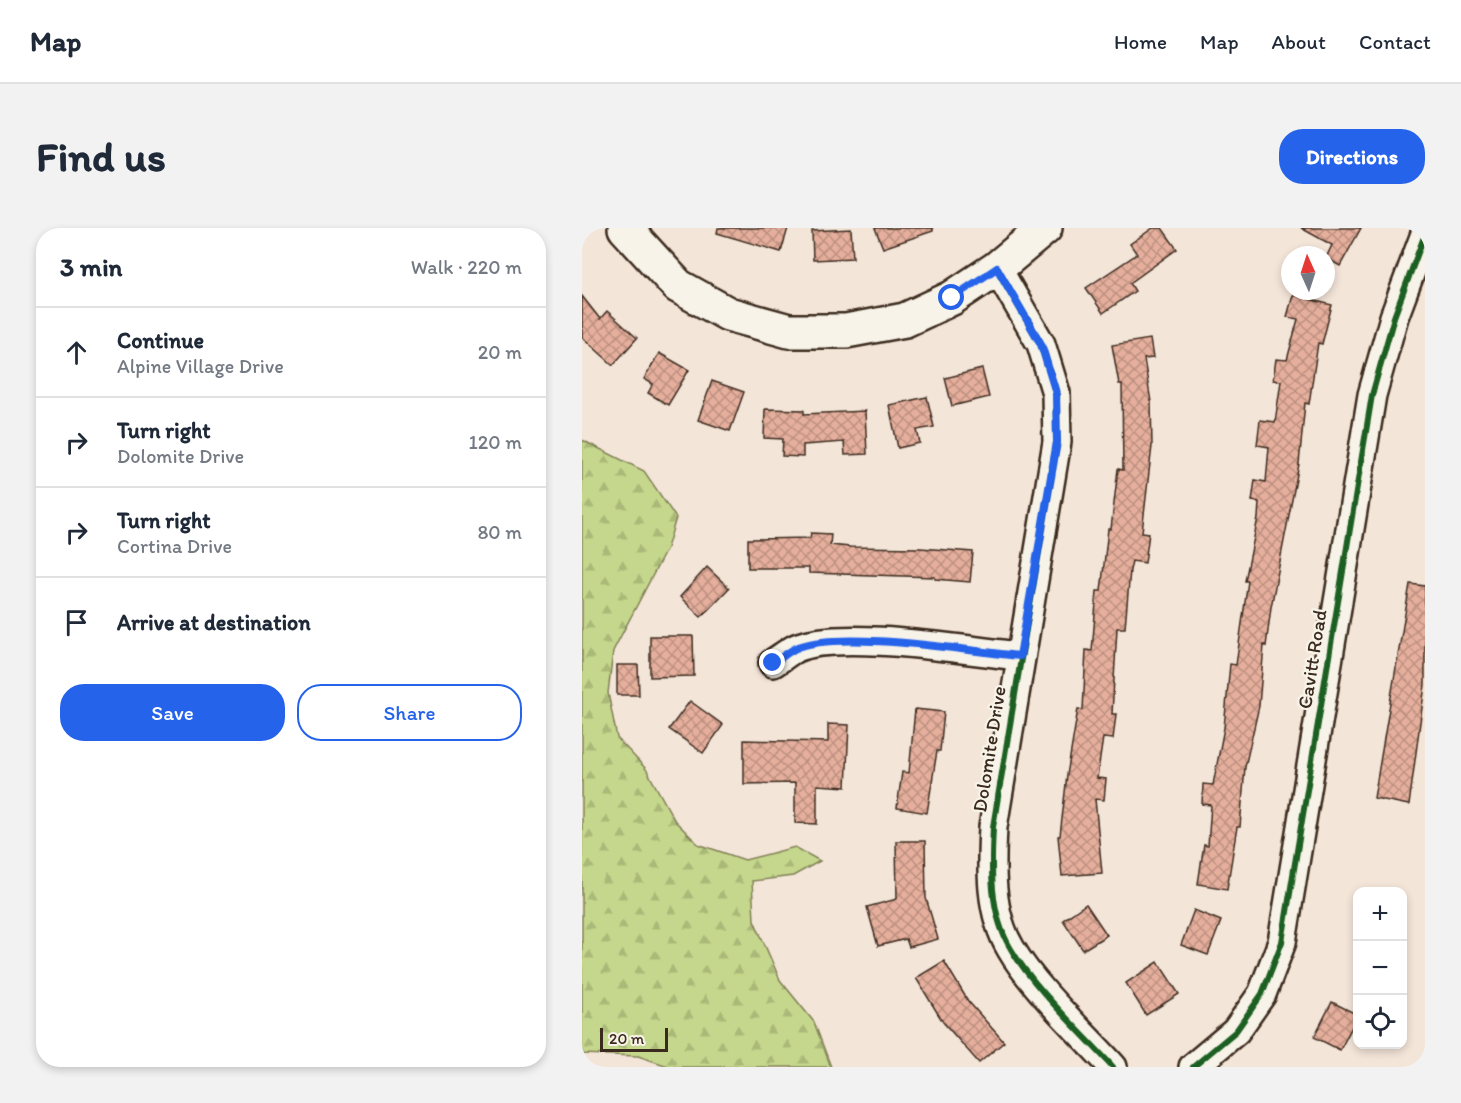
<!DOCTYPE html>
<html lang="en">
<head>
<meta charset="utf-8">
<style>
	:root { --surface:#fff; --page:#f2f2f3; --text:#1f2937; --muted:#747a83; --line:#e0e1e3; --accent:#2563eb }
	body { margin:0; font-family:Itim,sans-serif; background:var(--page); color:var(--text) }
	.controls { position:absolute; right:18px; bottom:18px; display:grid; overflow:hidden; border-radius:12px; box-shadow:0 3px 9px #0003 }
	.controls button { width:54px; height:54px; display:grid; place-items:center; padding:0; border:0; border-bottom:2px solid var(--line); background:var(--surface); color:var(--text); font:30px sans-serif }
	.compass { position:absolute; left:699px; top:18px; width:54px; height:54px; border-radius:50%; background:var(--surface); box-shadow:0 3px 9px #0003; rotate:357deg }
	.scale { position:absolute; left:18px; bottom:15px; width:68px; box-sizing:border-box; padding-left:6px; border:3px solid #3b2a1e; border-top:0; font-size:16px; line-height:21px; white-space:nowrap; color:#3b2a1e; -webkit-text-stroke:4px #f7f3e8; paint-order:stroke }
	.stop { position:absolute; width:18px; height:18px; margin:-14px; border:4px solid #2563eb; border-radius:50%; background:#fff }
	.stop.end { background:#2563eb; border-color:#fff; box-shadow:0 2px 6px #0008 }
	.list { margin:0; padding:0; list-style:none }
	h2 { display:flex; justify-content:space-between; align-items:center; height:78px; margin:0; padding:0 24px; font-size:26px }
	h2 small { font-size:20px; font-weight:400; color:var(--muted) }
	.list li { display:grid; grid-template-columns:39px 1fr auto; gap:18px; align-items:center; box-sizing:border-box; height:90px; padding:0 24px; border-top:2px solid var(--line) }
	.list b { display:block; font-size:22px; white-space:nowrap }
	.list p { margin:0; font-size:20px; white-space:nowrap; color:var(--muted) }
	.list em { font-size:20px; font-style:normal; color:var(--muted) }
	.actions { display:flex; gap:12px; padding:18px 24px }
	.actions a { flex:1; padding:14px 0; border:2px solid var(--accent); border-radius:24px; text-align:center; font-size:21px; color:var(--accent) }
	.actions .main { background:var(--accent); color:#fff }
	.icon { flex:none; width:33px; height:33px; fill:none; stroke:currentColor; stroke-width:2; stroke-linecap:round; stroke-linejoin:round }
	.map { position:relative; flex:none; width:843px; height:839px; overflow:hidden; border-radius:24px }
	header { display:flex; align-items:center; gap:36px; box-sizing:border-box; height:84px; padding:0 30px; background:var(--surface); border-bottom:2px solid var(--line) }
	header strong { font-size:28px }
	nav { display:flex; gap:33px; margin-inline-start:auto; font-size:21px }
	.intro { display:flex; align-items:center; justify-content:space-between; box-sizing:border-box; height:144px; padding:0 36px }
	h1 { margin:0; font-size:42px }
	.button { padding:15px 27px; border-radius:24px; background:var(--accent); color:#fff; font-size:21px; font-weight:700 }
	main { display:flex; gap:36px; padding:0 36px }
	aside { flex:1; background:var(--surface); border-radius:24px; box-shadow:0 3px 9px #0003 }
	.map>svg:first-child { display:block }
	.forest { fill:url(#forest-firs); stroke:#808055; stroke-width:1.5 }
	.building { fill:url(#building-cross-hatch); stroke:#3b2a1e; stroke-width:1.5 }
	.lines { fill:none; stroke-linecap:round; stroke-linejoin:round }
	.minor-casing { stroke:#3b2a1e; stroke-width:32 }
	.tertiary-casing { stroke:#3b2a1e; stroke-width:38 }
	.minor { stroke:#f7f3e8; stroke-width:27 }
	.tertiary { stroke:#f7f3e8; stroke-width:33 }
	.cycleway-casing { stroke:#f7f3e8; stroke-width:10 }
	.cycleway { stroke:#1b5e20; stroke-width:6 }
	.route { stroke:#2563eb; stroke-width:8 }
	.labels { text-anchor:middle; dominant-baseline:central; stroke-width:4.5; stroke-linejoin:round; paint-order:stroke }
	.street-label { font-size:20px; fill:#3b2a1e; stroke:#f7f3e8 }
</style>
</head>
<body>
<header>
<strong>Map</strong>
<nav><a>Home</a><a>Map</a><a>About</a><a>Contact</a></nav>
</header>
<div class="intro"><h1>Find us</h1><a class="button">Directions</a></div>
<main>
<aside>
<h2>3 min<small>Walk · 220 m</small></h2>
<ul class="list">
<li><svg class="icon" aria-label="ahead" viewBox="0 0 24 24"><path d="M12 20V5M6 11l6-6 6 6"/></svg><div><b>Continue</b><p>Alpine Village Drive</p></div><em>20 m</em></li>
<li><svg class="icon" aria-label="right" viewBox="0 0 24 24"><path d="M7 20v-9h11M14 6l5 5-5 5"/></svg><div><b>Turn right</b><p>Dolomite Drive</p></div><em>120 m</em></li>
<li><svg class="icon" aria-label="right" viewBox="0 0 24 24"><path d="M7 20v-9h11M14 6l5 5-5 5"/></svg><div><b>Turn right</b><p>Cortina Drive</p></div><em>80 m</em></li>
<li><svg class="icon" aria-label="arrive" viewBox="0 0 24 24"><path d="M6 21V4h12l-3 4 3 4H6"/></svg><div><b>Arrive at destination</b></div></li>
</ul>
<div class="actions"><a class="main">Save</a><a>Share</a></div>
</aside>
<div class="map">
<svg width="843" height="839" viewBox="0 0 843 839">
	<defs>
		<pattern id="forest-firs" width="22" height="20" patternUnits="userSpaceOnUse" patternTransform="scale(1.5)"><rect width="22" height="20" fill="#c5d78c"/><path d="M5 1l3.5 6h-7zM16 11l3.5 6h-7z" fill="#aab978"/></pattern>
		<pattern id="building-cross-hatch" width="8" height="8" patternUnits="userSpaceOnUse" patternTransform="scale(1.5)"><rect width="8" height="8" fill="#e6af9d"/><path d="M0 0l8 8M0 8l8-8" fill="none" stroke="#bc8f7f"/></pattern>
	</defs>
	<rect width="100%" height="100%" fill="#f4e5d9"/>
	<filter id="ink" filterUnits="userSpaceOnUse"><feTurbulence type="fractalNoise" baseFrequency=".0167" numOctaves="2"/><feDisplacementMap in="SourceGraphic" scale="12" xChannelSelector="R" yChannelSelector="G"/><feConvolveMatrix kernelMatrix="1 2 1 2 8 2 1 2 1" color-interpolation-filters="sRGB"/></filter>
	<g filter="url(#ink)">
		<!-- forest -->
		<path class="forest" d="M 0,212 L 62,243 L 94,290 L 85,320 L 31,423 L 26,465 L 35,510 L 64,541 L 93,593 L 116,616 L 163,632 L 213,619 L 238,633 L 211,648 L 170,653 L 172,692 L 198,752 L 232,794 L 249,839 L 89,839 L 56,828 L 0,826 Z"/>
		<!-- building -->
		<g class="building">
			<path d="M 136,0 L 206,0 L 199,24 L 135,5 Z"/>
			<path d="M 293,0 L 351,0 L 351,3 L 301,20 Z"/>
			<path d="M 571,0 L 580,0 L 595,21 L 548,55 L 553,63 L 521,85 L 504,60 L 555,26 L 548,16 Z"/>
			<path d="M 719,0 L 779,0 L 758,38 L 744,30 L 750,17 Z"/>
			<path d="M 269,1 L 271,30 L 231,32 L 230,3 Z"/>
			<path d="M 711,67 L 750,77 L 740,116 L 736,115 L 727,176 L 723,175 L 717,236 L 689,379 L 684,418 L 682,417 L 677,478 L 663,539 L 658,599 L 655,599 L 645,661 L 616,656 L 622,617 L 626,618 L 629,577 L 620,576 L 621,556 L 631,557 L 642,500 L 648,436 L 654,437 L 666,353 L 663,353 L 676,290 L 677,274 L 670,273 L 673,252 L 684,254 L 687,219 L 675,217 L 678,192 L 693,194 L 699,153 L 691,152 L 694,131 L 705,132 L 716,91 L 705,89 Z"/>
			<path d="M 0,68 L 18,91 L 25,83 L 55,110 L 31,137 L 0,109 Z"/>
			<path d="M 568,111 L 571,130 L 562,131 L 569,174 L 570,218 L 560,304 L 567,305 L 563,335 L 550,333 L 548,342 L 543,400 L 535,400 L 530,486 L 534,486 L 531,511 L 521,510 L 515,550 L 524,551 L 522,572 L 513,571 L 520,645 L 480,648 L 476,608 L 478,608 L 485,547 L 496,481 L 501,482 L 504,422 L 510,423 L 515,363 L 519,363 L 526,301 L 529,301 L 536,241 L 541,242 L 540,156 L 537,156 L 530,117 Z"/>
			<path d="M 77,125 L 107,142 L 86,177 L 66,165 L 71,156 L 62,151 Z"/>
			<path d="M 400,141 L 407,169 L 370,178 L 363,150 Z"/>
			<path d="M 130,153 L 162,164 L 148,203 L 116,192 Z"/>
			<path d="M 345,169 L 352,199 L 335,202 L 338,215 L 316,220 L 307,177 Z"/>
			<path d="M 183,181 L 222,182 L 222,186 L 283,183 L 285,226 L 263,227 L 262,214 L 221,217 L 221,229 L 200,228 L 201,211 L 182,210 Z"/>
			<path d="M 229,305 L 249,306 L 248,317 L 268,319 L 338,320 L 391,324 L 388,354 L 353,351 L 353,349 L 227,345 L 227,340 L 166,340 L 166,311 L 228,310 Z"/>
			<path d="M 125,339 L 147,360 L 119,389 L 98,369 Z"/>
			<path d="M 828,356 L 843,358 L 843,457 L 827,577 L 792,570 Z"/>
			<path d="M 68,408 L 111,408 L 112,448 L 68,449 Z"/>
			<path d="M 35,437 L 56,437 L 57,467 L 35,467 Z"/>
			<path d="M 108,473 L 141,497 L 121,525 L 87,501 Z"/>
			<path d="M 333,481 L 362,484 L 358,523 L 355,523 L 345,585 L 315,580 L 320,544 L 327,545 Z"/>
			<path d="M 246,496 L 267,497 L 264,559 L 235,557 L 235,596 L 213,595 L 213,555 L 162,556 L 162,512 L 246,514 Z"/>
			<path d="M 314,613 L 343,613 L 344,670 L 356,711 L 327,719 L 324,711 L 296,718 L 285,679 L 315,671 Z"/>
			<path d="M 504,676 L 525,707 L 501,722 L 481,692 Z"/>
			<path d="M 612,682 L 639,693 L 626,727 L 599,717 Z"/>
			<path d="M 362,733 L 386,773 L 422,814 L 397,835 L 361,794 L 334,750 Z"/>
			<path d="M 576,734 L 597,766 L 564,787 L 544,755 Z"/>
			<path d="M 750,774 L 776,787 L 758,822 L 732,809 Z"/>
		</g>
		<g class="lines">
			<!-- minor casing -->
			<g class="minor-casing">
				<g id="minor">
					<path d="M 415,40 L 459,116 L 474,165 L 475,214 L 411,599 C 409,639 407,685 429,721 C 451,759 500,805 531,839"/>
					<path d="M 191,435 C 199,430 206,424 214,420 C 257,401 388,423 438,428"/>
					<path d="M 611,839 L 654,803 L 680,766 L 700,714 L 790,167 L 812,89 L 843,6"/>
				</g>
			</g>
			<!-- tertiary casing -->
			<g class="tertiary-casing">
				<path id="tertiary" d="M 43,0 L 96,58 L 146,86 L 207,103 L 264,103 L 323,92 L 370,70 L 415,40 L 463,0"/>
			</g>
			<!-- minor -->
			<use href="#minor" class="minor"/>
			<!-- tertiary -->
			<use href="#tertiary" class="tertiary"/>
			<!-- cycleway casing -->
			<g class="cycleway-casing">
				<g id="cycleway">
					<path d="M 415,40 L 459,116 L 474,165 L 475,214 L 411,599 C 409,639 407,685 429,721 C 451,759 500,805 531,839"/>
					<path d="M 611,839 L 654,803 L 680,766 L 700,714 L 790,167 L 812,89 L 843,6"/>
				</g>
			</g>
			<!-- cycleway -->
			<use href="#cycleway" class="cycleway"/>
		</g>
	</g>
	<g class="lines" filter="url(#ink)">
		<!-- route -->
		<path class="route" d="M 191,435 C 199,430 206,424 214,420 C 257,401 387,423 438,428 L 475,214 L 474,165 L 459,116 L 415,40 L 370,70"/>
	</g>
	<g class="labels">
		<!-- street labels -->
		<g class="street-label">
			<text transform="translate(730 431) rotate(-81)">Cavitt Road</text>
			<text transform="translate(407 521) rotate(-81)">Dolomite Drive</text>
		</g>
	</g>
</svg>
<div class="controls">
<button>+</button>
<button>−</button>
<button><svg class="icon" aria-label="locate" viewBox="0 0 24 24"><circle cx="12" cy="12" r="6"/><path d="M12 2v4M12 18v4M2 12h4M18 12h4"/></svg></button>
</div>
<svg class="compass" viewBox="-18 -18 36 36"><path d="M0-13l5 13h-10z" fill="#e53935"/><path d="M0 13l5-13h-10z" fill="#747a83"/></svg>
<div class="scale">20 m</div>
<div class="stop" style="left:370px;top:70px"></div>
<div class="stop end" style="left:191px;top:435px"></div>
</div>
</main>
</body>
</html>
